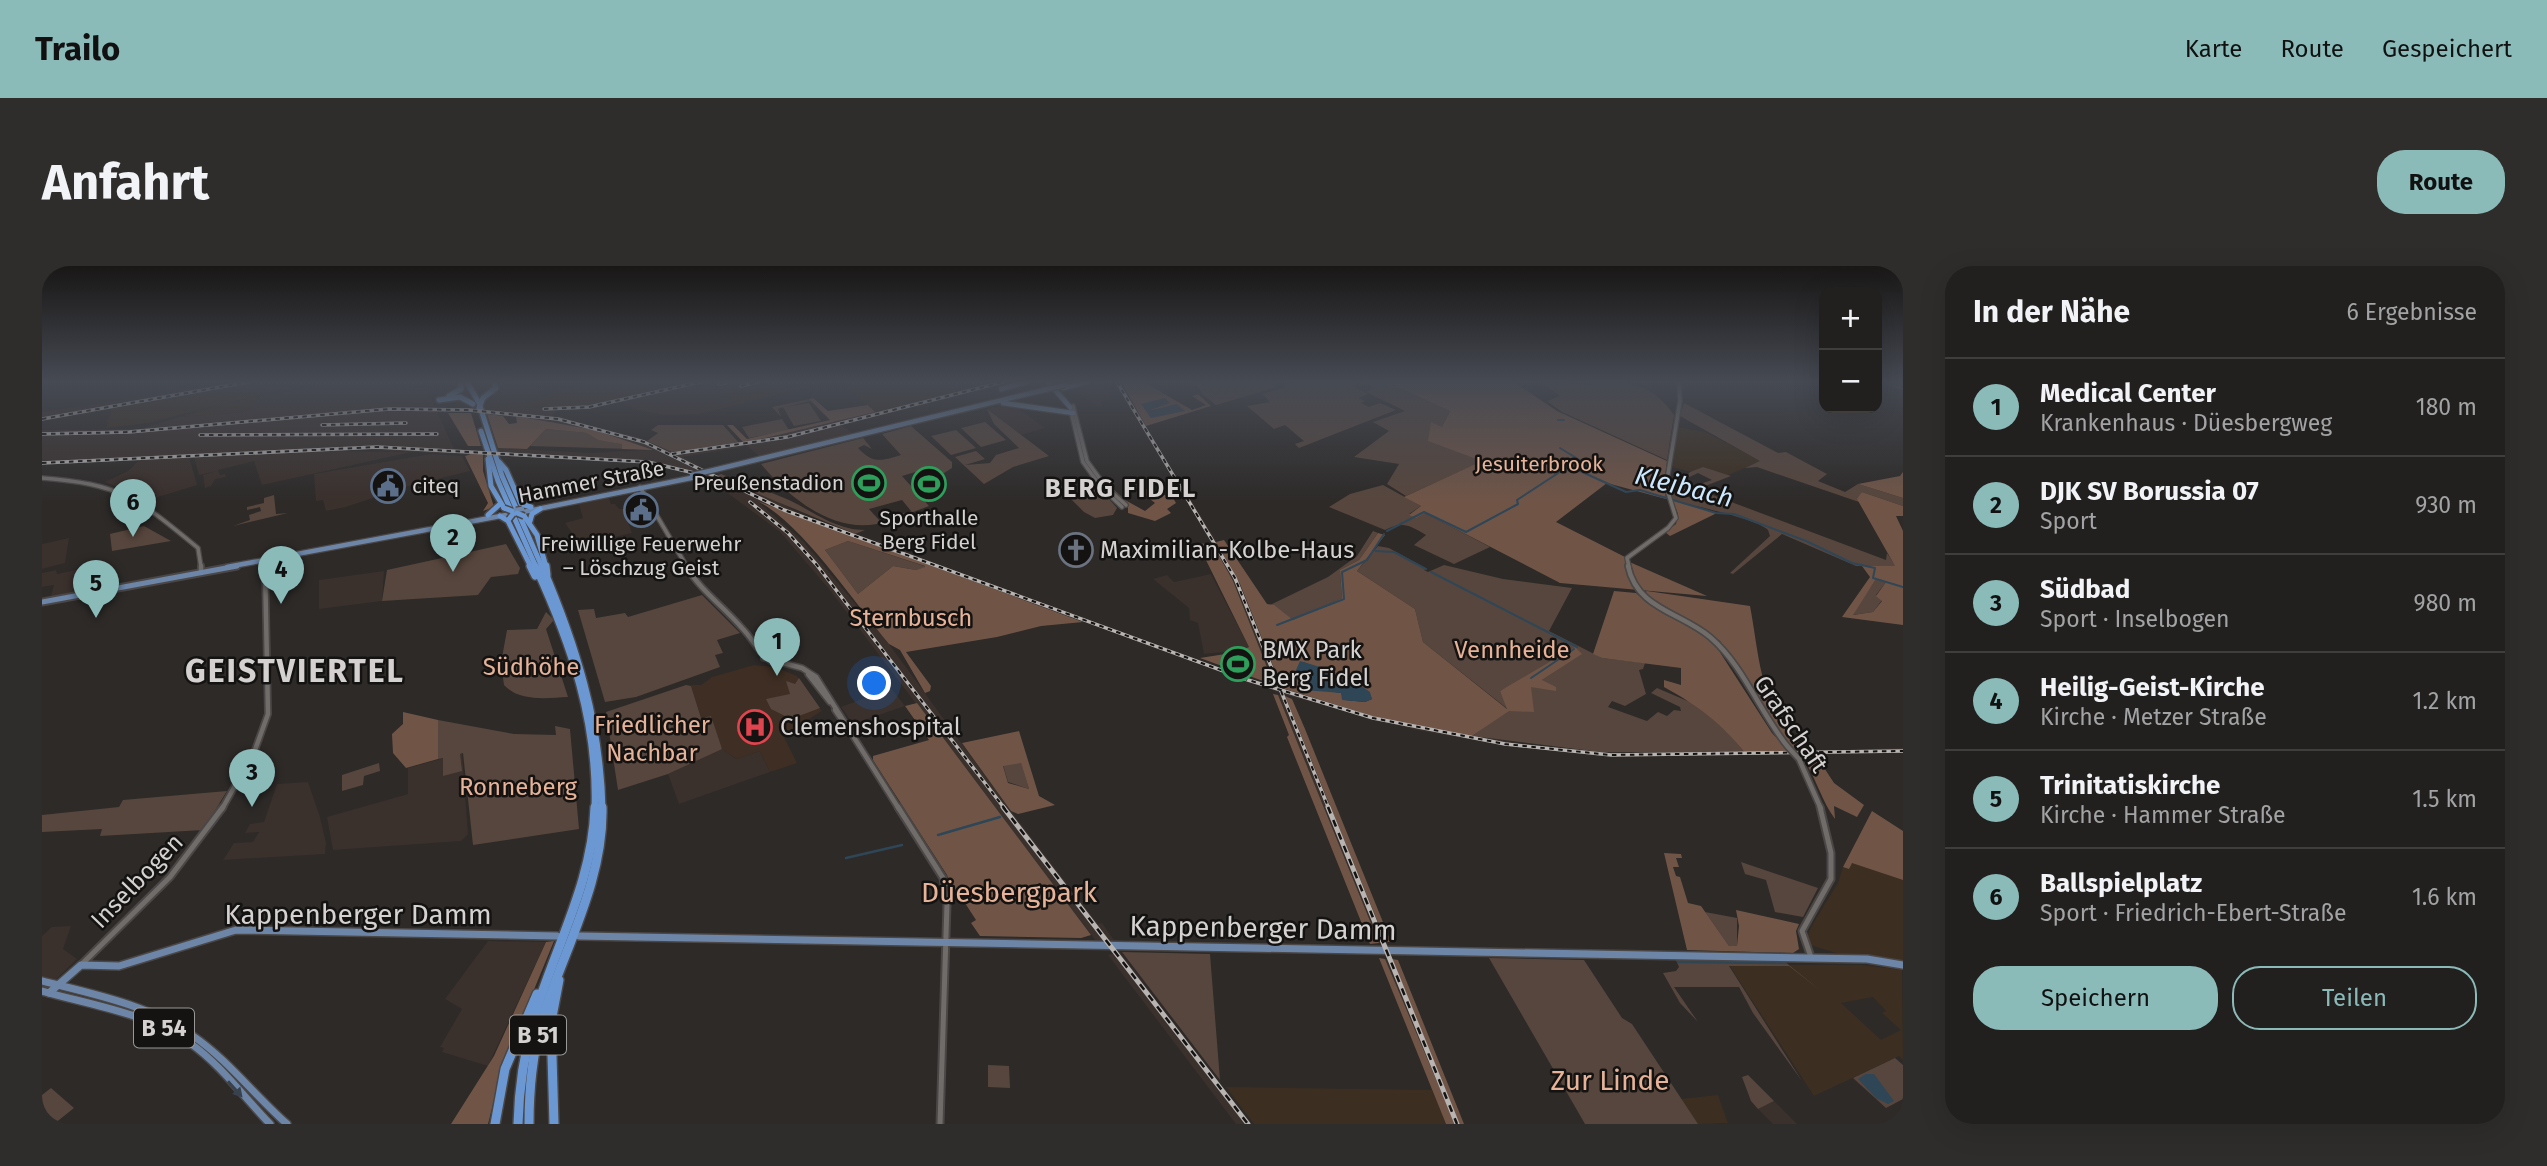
<!DOCTYPE html>
<html lang="de">
<head>
<meta charset="utf-8">
<style>
	:root { --surface:#22201e; --page:#2e2d2b; --text:#f1f3f6; --muted:#a2a3a4; --line:#3f3e3c; --accent:#8bbbb9 }
	body { margin:0; font-family:"Fira Sans",sans-serif; background:var(--page); color:var(--text) }
	.controls { position:absolute; right:21px; top:21px; display:grid; overflow:hidden; border-radius:14px; box-shadow:0 7px 28px #0002 }
	.controls button { width:63px; height:63px; display:grid; place-items:center; padding:0; border:0; border-bottom:2px solid var(--line); background:var(--surface); color:var(--text); font:35px sans-serif }
	.you { position:absolute; left:833px; top:418px; width:24px; height:24px; margin:-18px; border:5px solid #fff; border-radius:50%; background:#1a73e8; box-shadow:0 0 0 10px #1a73e833 }
	.badge { display:grid; place-items:center; width:46px; height:46px; border-radius:50%; background:var(--accent); color:#111; font-size:23px; font-weight:700 }
	.pin { position:absolute; translate:-50% -58px; filter:drop-shadow(0 2px 4px #0008) }
	.pin::after { content:''; position:absolute; top:37px; width:24px; height:21px; background:inherit; clip-path:polygon(0 0,100% 0,50% 100%) }
	.list { margin:0; padding:0; list-style:none }
	h2 { display:flex; justify-content:space-between; align-items:center; height:91px; margin:0; padding:0 28px; font-size:30px }
	h2 small { font-size:23px; font-weight:400; color:var(--muted) }
	.list li { display:grid; grid-template-columns:46px 1fr auto; gap:21px; align-items:center; box-sizing:border-box; height:98px; padding:0 28px; border-top:2px solid var(--line) }
	.list b { display:block; font-size:26px; white-space:nowrap }
	.list p { margin:0; font-size:23px; white-space:nowrap; color:var(--muted) }
	.list em { font-size:23px; font-style:normal; color:var(--muted) }
	.actions { display:flex; gap:14px; padding:21px 28px }
	.actions a { flex:1; padding:16px 0; border:2px solid var(--accent); border-radius:28px; text-align:center; font-size:24px; color:var(--accent) }
	.actions .main { background:var(--accent); color:#111 }
	.map { position:relative; flex:none; width:1861px; height:858px; overflow:hidden; border-radius:28px }
	header { display:flex; align-items:center; gap:42px; box-sizing:border-box; height:98px; padding:0 35px; background:var(--accent); color:#111 }
	header strong { font-size:33px }
	nav { display:flex; gap:38px; margin-inline-start:auto; font-size:24px }
	.intro { display:flex; align-items:center; justify-content:space-between; box-sizing:border-box; height:168px; padding:0 42px }
	h1 { margin:0; font-size:49px }
	.button { padding:18px 32px; border-radius:28px; background:var(--accent); color:#111; font-size:24px; font-weight:700 }
	main { display:flex; gap:42px; padding:0 42px }
	aside { flex:1; background:var(--surface); border-radius:28px; box-shadow:0 7px 28px #0002 }
	.map>svg:first-child { display:block }
	.built { fill:#3a302c }
	.industrial { fill:#3c2f21; fill-rule:evenodd }
	.medical { fill:#3e2e23 }
	.green { fill:#57463d; fill-rule:evenodd }
	.forest { fill:#705547; fill-rule:evenodd }
	.water { fill:#2f4657 }
	.lines { fill:none; stroke-linecap:round; stroke-linejoin:round }
	.stream-far1 { stroke:#2f4657; stroke-width:2 }
	.stream { stroke:#2f4657; stroke-width:2.5 }
	.minor-far2-casing { stroke:#4a4746; stroke-width:6 }
	.minor-far1-casing { stroke:#4a4746; stroke-width:8 }
	.minor-casing { stroke:#4a4746; stroke-width:9 }
	.major-far2-casing { stroke:#4a4746; stroke-width:7 }
	.major-far1-casing { stroke:#4a4746; stroke-width:9 }
	.major-casing { stroke:#4a4746; stroke-width:10 }
	.highway-far2-casing { stroke:#4a4746; stroke-width:8 }
	.highway-far1-casing { stroke:#4a4746; stroke-width:10 }
	.highway-casing { stroke:#4a4746; stroke-width:12 }
	.minor-far2 { stroke:#706c6a; stroke-width:3.5 }
	.minor-far1 { stroke:#706c6a; stroke-width:4.5 }
	.minor { stroke:#706c6a; stroke-width:5 }
	.major-far2 { stroke:#6d86a8; stroke-width:4.5 }
	.major-far1 { stroke:#6d86a8; stroke-width:5 }
	.major { stroke:#6d86a8; stroke-width:7 }
	.highway-far2 { stroke:#6b98d2; stroke-width:5 }
	.highway-far1 { stroke:#6b98d2; stroke-width:7 }
	.highway { stroke:#6b98d2; stroke-width:9 }
	.rail-far1-casing { stroke:#b7b4b2; stroke-width:3.5 }
	.rail-casing { stroke:#b7b4b2; stroke-width:5 }
	.rail-far1 { stroke:#141312; stroke-width:2; stroke-dasharray:4.5; stroke-linecap:butt }
	.rail { stroke:#141312; stroke-width:2.5; stroke-dasharray:7; stroke-linecap:butt }
	.minor-bridge-casing { stroke:#4a4746; stroke-width:8; stroke-linecap:butt }
	.major-bridge-casing { stroke:#4a4746; stroke-width:7; stroke-linecap:butt }
	.highway-bridge-casing { stroke:#4a4746; stroke-width:8; stroke-linecap:butt }
	.minor-bridge { stroke:#706c6a; stroke-width:4.5 }
	.major-bridge { stroke:#6d86a8; stroke-width:4.5 }
	.highway-bridge { stroke:#6b98d2; stroke-width:5 }
	.oneway { fill:#38414e }
	.labels { text-anchor:middle; dominant-baseline:central; stroke-width:5; stroke-linejoin:round; paint-order:stroke }
	.far-park-label { font-size:21px; fill:#e7b398; stroke:#141312 }
	.far-street-label { font-size:21px; fill:#d4d1d0; stroke:#141312 }
	.far-poi-label { font-size:21px; fill:#d4d1d0; stroke:#141312 }
	.shield { fill:#141312; stroke:#9a9897; stroke-width:2 }
	.shield-label { font-size:23px; font-weight:bold; fill:#d4d1d0 }
	.poi-label { font-size:24px; fill:#d4d1d0; stroke:#141312; text-anchor:start }
	.park-label { font-size:24px; fill:#e7b398; stroke:#141312 }
	.street-label { font-size:24px; fill:#d4d1d0; stroke:#141312 }
	.water-label { font-size:26px; font-style:italic; fill:#cce8ff; stroke:#141312 }
	.far-district-label { font-size:26px; font-weight:bold; letter-spacing:2px; fill:#d4d1d0; stroke:#141312 }
	.near-park-label { font-size:28px; fill:#e7b398; stroke:#141312 }
	.near-street-label { font-size:28px; fill:#d4d1d0; stroke:#141312 }
	.district-label { font-size:32px; font-weight:bold; letter-spacing:2px; fill:#d4d1d0; stroke:#141312 }
</style>
</head>
<body>
<header>
<strong>Trailo</strong>
<nav><a>Karte</a><a>Route</a><a>Gespeichert</a></nav>
</header>
<div class="intro"><h1>Anfahrt</h1><a class="button">Route</a></div>
<main>
<div class="map">
<svg width="1861" height="858" viewBox="0 0 1861 858">
	<rect width="100%" height="100%" fill="#2d2a28"/>
	<!-- built -->
	<g class="built">
		<path d="M 196,116 L 210,116 L 196,120 L 259,119 L 234,125 L 129,133 L 0,154 L 0,146 Z"/>
		<path d="M 455,116 L 491,116 L 500,132 L 477,139 L 517,143 L 508,151 L 595,171 L 630,186 L 697,177 L 700,181 L 640,191 L 703,224 L 735,234 L 756,247 L 1231,421 L 1180,292 L 1105,171 L 1073,116 L 1076,116 L 1186,294 L 1240,422 L 1248,427 L 1353,457 L 1494,480 L 1580,487 L 1703,487 L 1861,482 L 1861,486 L 1574,491 L 1472,481 L 1374,464 L 1244,429 L 715,235 L 761,275 L 847,378 L 969,545 L 1056,658 L 1060,657 L 1072,674 L 1054,675 L 787,323 L 738,266 L 687,228 L 659,212 L 629,201 L 597,196 L 458,190 L 455,182 L 549,187 L 609,184 L 553,164 L 443,147 L 440,139 L 445,138 L 457,123 Z"/>
		<path d="M 660,116 L 673,116 L 695,139 L 657,148 L 622,149 L 593,143 L 577,135 Z"/>
		<path d="M 1059,116 L 1072,133 L 1058,136 L 1061,139 L 1056,141 L 1030,123 Z"/>
		<path d="M 944,118 L 949,121 L 800,159 L 811,168 L 718,191 L 702,177 Z"/>
		<path d="M 274,122 L 386,125 L 414,188 L 289,182 L 0,198 L 0,164 L 98,163 L 138,151 L 204,146 L 218,130 Z"/>
		<path d="M 962,139 L 971,139 L 1003,162 L 979,169 L 945,143 Z"/>
		<path d="M 279,185 L 370,186 L 220,219 L 212,195 L 176,204 L 178,209 L 183,208 L 184,211 L 173,213 L 169,220 L 163,222 L 161,209 L 175,205 L 157,209 L 152,191 Z"/>
		<path d="M 389,188 L 420,190 L 428,205 L 363,221 L 304,241 L 284,245 L 281,234 L 274,235 L 272,208 Z"/>
		<path d="M 147,191 L 155,219 L 106,234 L 63,216 L 86,205 L 97,194 Z"/>
		<path d="M 567,232 L 569,238 L 573,238 L 577,243 L 590,243 L 582,245 L 590,267 L 534,280 L 536,276 L 531,274 L 528,268 L 530,267 L 523,257 L 541,252 L 537,238 Z"/>
		<path d="M 27,272 L 23,297 L 0,303 L 0,278 Z"/>
		<path d="M 57,299 L 58,306 L 63,304 L 64,320 L 9,330 L 12,319 L 0,321 L 0,307 L 14,304 L 15,308 Z"/>
		<path d="M 342,305 L 340,335 L 277,343 L 277,314 Z"/>
		<path d="M 1169,308 L 1207,381 L 1202,384 L 1162,388 L 1156,357 L 1148,354 L 1147,342 L 1111,313 L 1125,309 L 1132,316 Z"/>
		<path d="M 849,422 L 863,440 L 811,458 L 799,441 Z"/>
		<path d="M 1236,429 L 1243,430 L 1344,676 L 1337,677 Z"/>
		<path d="M 680,482 L 694,493 L 718,485 L 728,506 L 637,538 L 626,508 Z"/>
		<path d="M 420,487 L 426,568 L 419,575 L 291,584 L 285,551 L 366,528 L 366,502 Z"/>
		<path d="M 266,516 L 278,551 L 284,577 L 283,588 L 181,594 L 192,577 L 211,576 L 217,566 L 203,567 L 208,558 L 222,556 L 235,518 Z"/>
		<path d="M 29,660 L 21,683 L 35,693 L 0,727 L 0,670 L 10,661 Z"/>
		<path d="M 446,675 L 504,676 L 446,800 L 400,786 L 402,782 L 398,781 L 420,743 L 403,733 Z"/>
		<path d="M 1078,686 L 1149,781 L 1208,858 L 1194,858 L 1066,689 Z"/>
		<path d="M 1343,693 L 1350,693 L 1417,858 L 1413,858 Z"/>
		<path d="M 1732,835 L 1755,858 L 1731,858 L 1716,843 Z"/>
	</g>
	<!-- industrial -->
	<g class="industrial">
		<path d="M 210,116 L 381,116 L 383,119 L 356,123 L 193,120 Z"/>
		<path d="M 546,116 L 660,116 L 549,142 L 475,140 Z"/>
		<path d="M 673,116 L 785,116 L 695,139 Z"/>
		<path d="M 803,116 L 953,116 L 833,146 L 805,121 L 807,119 Z"/>
		<path d="M 233,125 L 106,157 L 64,162 L 66,156 L 63,155 L 67,153 L 70,142 L 150,130 Z"/>
		<path d="M 218,130 L 204,146 L 138,151 L 179,139 Z"/>
		<path d="M 1635,161 L 1663,166 L 1719,195 L 1684,210 L 1661,201 L 1650,206 L 1630,201 Z"/>
		<path d="M 1809,596 L 1861,614 L 1861,695 L 1801,689 L 1768,679 L 1766,668 L 1772,656 L 1796,617 L 1801,601 L 1807,603 Z"/>
		<path d="M 1687,699 L 1820,699 L 1860,704 L 1861,794 L 1857,790 L 1772,830 ZM 1831,731 L 1844,745 L 1840,747 L 1859,764 L 1839,774 L 1799,737 Z"/>
		<path d="M 1184,821 L 1390,824 L 1404,858 L 1212,858 Z"/>
		<path d="M 1676,829 L 1686,857 L 1656,858 L 1639,833 Z"/>
	</g>
	<!-- medical -->
	<path class="medical" d="M 712,399 L 733,401 L 755,410 L 780,445 L 741,469 L 755,497 L 728,506 L 718,485 L 694,493 L 677,480 L 669,450 L 659,452 L 649,419 L 659,419 L 670,411 Z"/>
	<!-- green -->
	<g class="green">
		<path d="M 1153,116 L 1234,116 L 1231,118 L 1235,121 L 1174,139 L 1161,129 Z"/>
		<path d="M 1249,116 L 1315,116 L 1308,119 L 1326,128 L 1317,132 L 1323,135 L 1319,137 L 1327,141 L 1338,137 L 1354,144 L 1257,182 L 1253,178 L 1262,175 L 1243,159 L 1232,163 L 1205,140 L 1228,136 L 1220,128 L 1241,122 Z"/>
		<path d="M 1319,116 L 1344,116 L 1408,145 L 1400,161 L 1389,157 L 1441,195 L 1364,230 L 1345,218 L 1357,198 L 1312,191 L 1347,165 L 1331,156 L 1363,145 L 1324,126 L 1333,122 Z"/>
		<path d="M 1500,116 L 1550,119 L 1548,116 C 1586,116 1608,115 1632,149 L 1625,194 L 1520,146 L 1505,135 L 1518,130 Z"/>
		<path d="M 767,133 L 769,135 L 743,141 L 767,137 L 779,155 L 752,160 L 741,141 L 736,143 L 739,151 L 730,141 Z"/>
		<path d="M 1642,137 L 1736,187 L 1744,186 L 1785,208 L 1776,215 L 1803,226 L 1816,218 L 1861,232 L 1861,240 L 1820,226 L 1817,236 L 1715,201 L 1703,202 L 1718,195 L 1638,150 Z"/>
		<path d="M 945,143 L 1007,190 L 971,201 L 942,218 L 913,191 L 934,185 L 943,193 L 923,199 L 948,197 L 954,189 L 977,182 L 952,158 Z"/>
		<path d="M 740,153 L 747,164 L 707,172 L 700,161 Z"/>
		<path d="M 943,156 L 964,174 L 939,181 L 919,162 Z"/>
		<path d="M 616,159 L 681,159 L 697,177 L 630,186 L 605,175 L 616,167 L 609,164 Z"/>
		<path d="M 869,160 L 910,196 L 910,202 L 902,207 L 888,209 L 883,203 L 860,210 L 887,240 C 870,246 852,255 835,258 C 789,267 746,230 719,198 L 821,172 L 830,183 L 822,179 L 816,182 C 831,198 839,195 859,189 L 840,168 ZM 860,234 L 869,245 L 837,254 L 827,243 Z"/>
		<path d="M 504,163 L 546,167 L 556,174 L 574,175 L 590,183 L 488,180 Z"/>
		<path d="M 914,164 L 934,182 L 909,189 L 889,170 Z"/>
		<path d="M 1661,201 L 1689,210 L 1640,229 L 1652,233 L 1668,228 L 1844,294 L 1845,287 L 1854,301 L 1814,300 L 1740,268 L 1691,308 L 1688,307 L 1728,270 L 1726,264 C 1715,253 1650,239 1631,235 L 1628,228 L 1670,214 L 1656,207 L 1641,214 L 1648,206 Z"/>
		<path d="M 679,208 C 701,217 725,224 747,234 C 772,246 794,264 823,264 L 813,268 L 673,210 Z"/>
		<path d="M 1341,219 L 1379,240 L 1367,248 L 1383,247 L 1448,281 L 1412,298 L 1372,279 L 1384,269 C 1367,259 1361,255 1343,264 L 1287,241 L 1308,228 Z"/>
		<path d="M 1052,224 L 1059,224 L 1075,242 L 1071,249 L 1053,252 L 1042,246 L 1027,231 Z"/>
		<path d="M 232,229 L 234,248 L 246,247 L 191,260 L 208,254 L 207,249 L 219,245 L 218,241 L 205,244 L 205,241 L 222,237 L 222,232 Z"/>
		<path d="M 102,260 L 129,275 L 70,285 L 68,268 L 59,270 Z"/>
		<path d="M 1331,265 L 1336,267 L 1317,294 L 1298,304 L 1300,332 L 1251,354 L 1228,339 L 1286,311 L 1315,290 Z"/>
		<path d="M 806,275 L 885,301 L 874,304 L 851,300 L 816,328 L 783,284 Z"/>
		<path d="M 464,278 L 478,302 L 476,308 L 449,311 L 436,329 L 340,335 L 345,304 Z"/>
		<path d="M 1336,280 L 1347,282 L 1385,303 L 1382,304 L 1386,306 L 1402,299 L 1461,313 L 1530,322 L 1507,365 L 1560,392 L 1603,397 L 1601,403 L 1597,404 L 1604,428 L 1583,440 L 1570,435 L 1566,441 L 1605,455 L 1616,446 L 1625,450 L 1632,444 L 1639,445 L 1638,441 L 1609,427 L 1615,422 L 1657,440 L 1680,459 L 1703,487 L 1558,486 L 1430,470 L 1467,444 L 1381,376 L 1373,343 L 1315,305 ZM 1539,388 L 1500,414 L 1502,421 L 1488,421 L 1467,444 L 1458,425 Z"/>
		<path d="M 1834,313 L 1844,316 L 1834,329 L 1840,334 L 1831,346 L 1810,349 Z"/>
		<path d="M 660,329 L 698,367 L 675,374 L 681,387 L 673,389 L 678,401 L 594,431 L 563,436 L 536,344 L 552,343 L 554,352 L 583,347 L 586,351 Z"/>
		<path d="M 504,346 L 512,354 L 504,363 L 526,431 C 505,432 477,436 462,419 L 459,397 L 465,364 L 495,363 Z"/>
		<path d="M 757,412 L 778,442 L 749,453 L 729,443 L 724,433 L 748,428 L 744,415 L 753,418 Z"/>
		<path d="M 644,419 L 649,420 L 659,452 L 669,450 L 680,483 L 626,508 L 576,524 L 564,446 Z"/>
		<path d="M 396,454 L 472,468 L 514,469 L 513,460 L 528,463 L 537,563 L 431,579 L 421,487 L 418,488 L 420,505 L 401,510 L 401,492 L 396,493 Z"/>
		<path d="M 979,496 L 987,523 L 966,516 L 961,499 Z"/>
		<path d="M 337,497 L 338,505 L 322,510 L 321,519 L 300,525 L 300,509 Z"/>
		<path d="M 185,525 L 161,564 L 58,570 L 60,563 L 0,566 L 0,549 L 77,541 L 81,534 Z"/>
		<path d="M 1699,596 L 1776,622 L 1761,651 L 1733,646 L 1724,614 L 1703,608 Z"/>
		<path d="M 1663,646 L 1695,652 L 1695,681 L 1687,680 Z"/>
		<path d="M 1080,686 L 1168,688 L 1178,814 Z"/>
		<path d="M 1447,692 L 1542,694 L 1580,752 L 1590,758 L 1656,858 L 1543,858 Z"/>
		<path d="M 1634,694 L 1742,695 L 1779,725 L 1747,700 L 1687,700 L 1760,815 L 1711,747 L 1697,721 L 1632,721 L 1656,756 L 1638,737 L 1621,707 L 1634,705 L 1637,701 Z"/>
		<path d="M 1853,792 L 1861,799 L 1861,833 L 1844,842 L 1811,812 Z"/>
		<path d="M 946,799 L 967,800 L 968,822 L 946,821 Z"/>
		<path d="M 1706,809 L 1732,835 L 1716,843 L 1709,835 L 1700,811 Z"/>
		<path d="M 9,822 L 32,842 L 12,858 L 0,858 L 0,829 Z"/>
	</g>
	<!-- forest -->
	<g class="forest">
		<path d="M 1079,116 L 1102,116 L 1150,144 L 1164,139 L 1150,130 L 1156,128 L 1169,140 L 1104,160 Z"/>
		<path d="M 1344,116 L 1472,116 L 1515,145 L 1625,195 L 1622,219 L 1624,233 L 1565,217 L 1514,256 L 1583,291 L 1583,294 L 1665,330 L 1518,317 L 1383,247 L 1374,252 L 1367,249 L 1379,240 L 1362,231 L 1440,195 L 1386,175 L 1389,156 L 1400,161 L 1408,145 Z"/>
		<path d="M 771,132 L 786,145 L 826,139 L 833,146 L 702,177 L 685,159 L 691,159 L 705,173 L 788,154 L 767,133 Z"/>
		<path d="M 406,147 L 429,147 L 439,180 L 426,180 Z"/>
		<path d="M 445,148 L 461,150 L 467,158 L 475,157 L 474,150 L 553,164 L 611,184 L 580,183 L 580,178 L 556,174 L 545,167 L 504,163 L 485,183 L 456,182 Z"/>
		<path d="M 429,188 L 441,188 L 441,205 L 452,241 L 441,245 L 446,237 L 423,190 Z"/>
		<path d="M 1861,206 L 1861,232 L 1816,218 L 1858,210 Z"/>
		<path d="M 1063,215 L 1083,234 L 1103,245 L 1113,237 L 1093,221 L 1096,220 L 1131,232 L 1134,237 L 1125,243 L 1129,247 L 1113,255 L 1086,247 L 1086,240 L 1073,230 Z"/>
		<path d="M 1820,226 L 1861,240 L 1861,250 L 1854,250 L 1861,265 L 1861,359 L 1800,351 L 1828,311 L 1820,300 L 1853,300 L 1815,233 ZM 1834,313 L 1844,316 L 1834,330 L 1840,335 L 1831,346 L 1811,349 Z"/>
		<path d="M 715,235 L 1041,356 L 999,360 L 955,371 L 864,386 L 889,420 L 888,425 L 883,427 L 858,384 L 847,378 C 813,338 759,256 715,235 ZM 806,275 L 883,300 L 883,301 L 874,304 L 851,300 L 816,328 L 783,284 Z"/>
		<path d="M 1631,235 L 1633,235 L 1675,247 L 1628,270 L 1623,266 L 1634,258 L 1636,248 Z"/>
		<path d="M 1336,267 L 1343,269 L 1315,305 L 1373,343 L 1381,376 L 1465,443 L 1458,425 L 1533,381 L 1540,388 L 1500,414 L 1514,421 L 1514,425 L 1489,421 L 1492,446 L 1467,445 L 1430,470 L 1353,457 L 1240,422 L 1198,318 L 1174,276 L 1182,274 L 1225,338 L 1232,339 L 1251,354 L 1300,332 L 1298,304 L 1317,294 ZM 1261,396 C 1277,402 1325,418 1330,433 L 1323,436 L 1303,434 L 1299,427 L 1258,421 Z"/>
		<path d="M 1170,277 L 1191,315 L 1232,419 L 1158,392 L 1196,386 L 1207,381 L 1156,278 Z"/>
		<path d="M 1572,325 L 1594,327 L 1605,337 L 1654,362 L 1672,377 L 1730,467 L 1748,486 L 1703,487 C 1678,456 1658,441 1622,421 L 1622,414 L 1639,419 L 1639,402 L 1560,392 L 1551,388 Z"/>
		<path d="M 1605,325 L 1708,340 C 1719,399 1717,444 1768,485 L 1754,485 L 1738,467 L 1678,375 L 1601,327 Z"/>
		<path d="M 1231,428 L 1236,429 L 1337,677 L 1328,678 L 1245,471 L 1247,469 Z"/>
		<path d="M 1243,430 L 1250,433 L 1263,463 L 1349,676 L 1344,676 Z"/>
		<path d="M 875,437 L 1049,669 L 1039,672 L 938,670 L 929,657 L 934,654 L 921,634 L 915,636 L 905,609 L 831,494 L 831,490 L 887,474 L 863,440 Z"/>
		<path d="M 361,446 L 396,454 L 396,493 L 364,502 L 351,487 L 350,468 L 361,458 Z"/>
		<path d="M 977,465 L 997,530 L 1013,539 L 976,548 L 969,545 L 920,477 ZM 979,497 L 987,523 L 966,517 L 961,500 Z"/>
		<path d="M 1760,491 L 1775,491 L 1792,517 L 1822,539 L 1815,551 L 1792,540 L 1793,553 C 1779,534 1774,511 1760,491 Z"/>
		<path d="M 1830,545 L 1861,565 L 1861,614 L 1810,597 L 1807,603 L 1801,601 Z"/>
		<path d="M 1622,587 L 1639,588 L 1640,592 L 1634,592 L 1637,601 L 1631,601 L 1634,610 L 1638,611 L 1646,637 L 1659,640 L 1687,680 L 1695,680 L 1697,660 L 1694,644 L 1757,658 L 1754,665 L 1757,683 L 1751,687 L 1645,684 Z"/>
		<path d="M 512,675 L 461,799 L 446,858 L 409,858 L 452,790 L 504,676 Z"/>
		<path d="M 1337,692 L 1343,693 L 1413,858 L 1404,858 Z"/>
		<path d="M 1350,693 L 1356,694 L 1422,858 L 1417,858 Z"/>
	</g>
	<!-- water -->
	<g class="water">
		<path d="M 1123,132 L 1128,137 L 1106,145 L 1135,138 L 1143,145 L 1109,152 L 1099,138 Z"/>
		<path d="M 1258,395 L 1285,403 L 1301,415 L 1312,415 L 1328,426 L 1330,433 L 1323,436 L 1300,434 L 1299,427 L 1262,424 L 1258,421 L 1259,413 L 1254,404 Z"/>
		<path d="M 1824,808 L 1832,808 L 1852,835 L 1846,838 L 1834,832 L 1816,813 Z"/>
	</g>
	<g class="lines">
		<!-- stream-far1 -->
		<g class="stream-far1">
			<path d="M 1843,117 L 1861,123"/>
			<path d="M 1516,154 L 1522,154"/>
			<path d="M 1518,182 L 1544,198 L 1545,207"/>
			<path d="M 1345,265 L 1382,246 L 1424,266 L 1476,238 L 1475,234 L 1527,200 L 1584,226 L 1598,224 L 1674,247 L 1692,248 L 1764,275 L 1810,297 L 1833,302 L 1831,312 L 1861,321"/>
			<path d="M 1334,285 L 1352,286 L 1384,303"/>
			<path d="M 1389,306 L 1535,381"/>
			<path d="M 1235,359 L 1302,333 L 1300,306 L 1325,294 L 1342,268"/>
			<path d="M 1489,412 L 1532,383"/>
		</g>
		<!-- stream -->
		<g class="stream">
			<path d="M 896,569 L 958,551"/>
			<path d="M 804,592 L 860,579"/>
			<path d="M 1636,696 L 1744,697"/>
		</g>
		<!-- minor-far2 casing -->
		<g class="minor-far2-casing">
			<g id="minor-far2">
				<path d="M 1031,140 L 1045,195 L 1063,220 L 1084,239"/>
				<path d="M 1028,141 L 1041,196 L 1059,221 L 1080,241"/>
				<path d="M 0,212 C 80,218 96,233 156,282 L 159,301"/>
				<path d="M 598,221 L 645,301"/>
				<path d="M 223,293 L 223,301"/>
				<path d="M 1587,301 L 1585,292 L 1626,262 L 1634,252 L 1624,220 L 1638,135 L 1637,116"/>
			</g>
		</g>
		<!-- minor-far1 casing -->
		<g class="minor-far1-casing">
			<g id="minor-far1">
				<path d="M 644,300 C 658,324 681,340 700,362 C 713,375 717,390 734,398"/>
				<path d="M 1586,300 C 1595,343 1638,346 1668,371 C 1702,400 1718,447 1746,481"/>
				<path d="M 159,307 L 159,300"/>
				<path d="M 722,392 L 760,402 L 774,411 L 857,543"/>
				<path d="M 766,408 L 788,436"/>
				<path d="M 793,444 L 812,471"/>
				<path d="M 1757,493 L 1779,543"/>
				<path d="M 180,543 L 213,484 L 226,448 L 223,300"/>
			</g>
		</g>
		<!-- minor casing -->
		<g class="minor-casing">
			<g id="minor">
				<path d="M 856,541 L 901,612 L 905,638 L 898,858"/>
				<path d="M 1769,691 L 1760,665 L 1789,613 L 1789,587 L 1778,541"/>
				<path d="M 39,699 L 128,611 L 181,541"/>
			</g>
		</g>
		<!-- major-far2 casing -->
		<g class="major-far2-casing">
			<g id="major-far2">
				<path d="M 1006,116 L 1028,141"/>
				<path d="M 1021,122 L 1045,116"/>
				<path d="M 959,123 L 985,116"/>
				<path d="M 961,137 L 1031,147"/>
				<path d="M 672,204 L 1006,123"/>
				<path d="M 481,246 L 654,211"/>
				<path d="M 185,301 L 464,249"/>
			</g>
		</g>
		<!-- major-far1 casing -->
		<g class="major-far1-casing">
			<path id="major-far1" d="M 0,336 L 195,300"/>
		</g>
		<!-- major casing -->
		<g class="major-casing">
			<g id="major">
				<path d="M 537,670 L 1825,693 L 1861,699"/>
				<path d="M 0,715 C 51,728 107,739 151,770 C 186,794 213,830 245,858"/>
				<path d="M 0,725 C 49,739 105,747 148,777 C 179,799 202,831 228,858"/>
				<path d="M 7,727 L 39,699 L 77,700 L 194,664 L 515,670"/>
			</g>
		</g>
		<!-- highway-far2 casing -->
		<g class="highway-far2-casing">
			<g id="highway-far2">
				<path d="M 425,116 L 437,137 L 460,210 L 500,301"/>
				<path d="M 407,130 L 419,123 L 419,116"/>
				<path d="M 397,134 L 418,131 L 431,138"/>
				<path d="M 437,142 L 441,132 L 454,122 L 452,116"/>
				<path d="M 439,165 L 456,215 L 494,301"/>
				<path d="M 446,193 L 449,220 L 462,242"/>
				<path d="M 457,196 L 464,204 L 479,238 L 489,241"/>
				<path d="M 446,249 L 458,238"/>
				<path d="M 458,250 L 466,255 L 489,301"/>
				<path d="M 482,250 L 495,269 L 504,301"/>
				<path d="M 488,255 L 490,248 L 498,243"/>
			</g>
		</g>
		<!-- highway-far1 casing -->
		<g class="highway-far1-casing">
			<g id="highway-far1">
				<path d="M 488,300 L 493,310"/>
				<path d="M 493,300 C 529,378 556,456 553,543"/>
				<path d="M 500,300 C 534,379 558,456 560,543"/>
				<path d="M 504,300 L 505,309"/>
			</g>
		</g>
		<!-- highway casing -->
		<g class="highway-casing">
			<g id="highway">
				<path d="M 453,858 L 463,803 L 495,728"/>
				<path d="M 476,858 C 477,816 484,776 497,736 C 518,672 551,611 553,541"/>
				<path d="M 487,858 C 487,823 490,791 499,757 C 520,687 562,616 560,541"/>
				<path d="M 512,858 L 509,756 L 517,714"/>
			</g>
		</g>
		<!-- minor-far2 -->
		<use href="#minor-far2" class="minor-far2"/>
		<!-- minor-far1 -->
		<use href="#minor-far1" class="minor-far1"/>
		<!-- minor -->
		<use href="#minor" class="minor"/>
		<!-- major-far2 -->
		<use href="#major-far2" class="major-far2"/>
		<!-- major-far1 -->
		<use href="#major-far1" class="major-far1"/>
		<!-- major -->
		<use href="#major" class="major"/>
		<!-- highway-far2 -->
		<use href="#highway-far2" class="highway-far2"/>
		<!-- highway-far1 -->
		<use href="#highway-far1" class="highway-far1"/>
		<!-- highway -->
		<use href="#highway" class="highway"/>
		<!-- rail-far1 casing -->
		<g class="rail-far1-casing">
			<g id="rail-far1">
				<path d="M 1075,116 L 1193,312 L 1287,543"/>
				<path d="M 677,118 L 684,117"/>
				<path d="M 699,120 L 716,116"/>
				<path d="M 502,143 L 547,141 L 658,116"/>
				<path d="M 0,153 L 206,116"/>
				<path d="M 280,159 L 364,157"/>
				<path d="M 0,168 L 87,166 L 347,143 L 427,144 L 516,153 L 602,176 L 742,244 L 1206,414 L 1331,452 L 1463,478 L 1569,489 L 1861,485"/>
				<path d="M 158,169 L 395,168"/>
				<path d="M 630,188 L 745,171 L 961,116"/>
				<path d="M 0,197 L 335,181 L 606,196 L 652,207"/>
				<path d="M 708,236 L 746,267 L 774,298 L 963,543"/>
			</g>
		</g>
		<!-- rail casing -->
		<g class="rail-casing">
			<g id="rail">
				<path d="M 961,541 L 1206,858"/>
				<path d="M 1286,541 L 1415,858"/>
			</g>
		</g>
		<!-- rail-far1 -->
		<use href="#rail-far1" class="rail-far1"/>
		<!-- rail -->
		<use href="#rail" class="rail"/>
		<!-- minor-bridge casing -->
		<g class="minor-bridge-casing">
			<path id="minor-bridge" d="M 1746,481 L 1757,493"/>
		</g>
		<!-- major-bridge casing -->
		<g class="major-bridge-casing">
			<g id="major-bridge">
				<path d="M 1006,123 L 1023,119"/>
				<path d="M 650,209 L 672,204"/>
				<path d="M 474,244 L 480,243"/>
			</g>
		</g>
		<!-- highway-bridge casing -->
		<g class="highway-bridge-casing">
			<g id="highway-bridge">
				<path d="M 462,242 L 470,245"/>
				<path d="M 475,247 L 482,250"/>
				<path d="M 467,253 L 471,248"/>
			</g>
		</g>
		<!-- minor-bridge -->
		<use href="#minor-bridge" class="minor-bridge"/>
		<!-- major-bridge -->
		<use href="#major-bridge" class="major-bridge"/>
		<!-- highway-bridge -->
		<use href="#highway-bridge" class="highway-bridge"/>
	</g>
	<!-- one-way arrows -->
	<defs><path id="oneway-solid" d="M-6-.8H1V-3.2L6.5 0L1 3.2V.8H-6Z" transform="scale(1.75)"/></defs>
	<use class="oneway" href="#oneway-solid" transform="translate(193 823) rotate(48)"/>
	<!-- sky -->
	<linearGradient id="sky" x2="0" y2="1"><stop stop-color="#191716"/><stop offset="0.49" stop-color="#464a53"/><stop offset="1" stop-color="#464a53" stop-opacity="0"/></linearGradient>
	<rect width="1861" height="236" fill="url(#sky)"/>
	<!-- icons -->
	<defs>
		<g id="stadium-ring" transform="scale(1.75)"><circle r="9.5" fill="#141312" stroke="#2e9e5b" stroke-width="1.5"/><path d="M0-5a6.5 5 0 1 0 0 10a6.5 5 0 1 0 0-10ZM-3.5-1.8h7v3.6h-7Z" fill="#2e9e5b"/></g>
		<g id="civic-ring" transform="scale(1.75)"><circle r="9.5" fill="#141312" stroke="#5c6f8a" stroke-width="1.5"/><path d="M-.6-6.5H3V-4.5H.6V-3L4-1V1h2V6H-6V1h2V-1L-.6-3ZM-1.2 2.5V6h2.4V2.5Z" fill="#5c6f8a"/></g>
		<g id="church-ring" transform="scale(1.75)"><circle r="9.5" fill="#141312" stroke="#6b7280" stroke-width="1.5"/><path d="M-1.2-6h2.4v3.5h3.3v2.4h-3.3V6h-2.4V-.1h-3.3v-2.4h3.3Z" fill="#6b7280"/></g>
		<g id="hospital-ring" transform="scale(1.75)"><circle r="9.5" fill="#141312" stroke="#e0444e" stroke-width="1.5"/><path d="M-5-5h3v3.5h4V-5h3V5h-3V1.5h-4V5h-3Z" fill="#e0444e"/></g>
	</defs>
	<g fill-rule="evenodd">
		<use href="#stadium-ring" x="827" y="217"/>
		<use href="#stadium-ring" x="887" y="218"/>
		<use href="#civic-ring" x="346" y="220"/>
		<use href="#civic-ring" x="599" y="244"/>
		<use href="#church-ring" x="1034" y="284"/>
		<use href="#stadium-ring" x="1196" y="398"/>
		<use href="#hospital-ring" x="713" y="461"/>
	</g>
	<g class="labels">
		<!-- far-park labels -->
		<g class="far-park-label">
			<text x="1497" y="198">Jesuiterbrook</text>
		</g>
		<!-- far-street labels -->
		<g class="far-street-label">
			<text transform="translate(549 216) rotate(-11)">Hammer Straße</text>
		</g>
		<!-- far-poi labels -->
		<g class="far-poi-label">
			<text x="802" y="217" text-anchor="end">Preußenstadion</text>
			<text x="370" y="220" text-anchor="start">citeq</text>
			<text x="887" y="252">Sporthalle<tspan x="887" dy="24">Berg Fidel</tspan></text>
			<text x="599" y="278">Freiwillige Feuerwehr<tspan x="599" dy="24">– Löschzug Geist</tspan></text>
		</g>
		<!-- shield labels -->
		<g class="shield">
			<rect x="92" y="742.5" width="60" height="39" rx="5"/>
			<rect x="468" y="749.5" width="56" height="39" rx="5"/>
		</g>
		<g class="shield-label">
			<text x="122" y="762">B 54</text>
			<text x="496" y="769">B 51</text>
		</g>
		<!-- poi labels -->
		<g class="poi-label">
			<text x="1058" y="284">Maximilian-Kolbe-Haus</text>
			<text x="1220" y="384">BMX Park<tspan x="1220" dy="28">Berg Fidel</tspan></text>
			<text x="738" y="461">Clemenshospital</text>
		</g>
		<!-- park labels -->
		<g class="park-label">
			<text x="869" y="352">Sternbusch</text>
			<text x="1470" y="384">Vennheide</text>
			<text x="489" y="401">Südhöhe</text>
			<text x="610" y="459">Friedlicher<tspan x="610" dy="28">Nachbar</tspan></text>
			<text x="476" y="521">Ronneberg</text>
		</g>
		<!-- street labels -->
		<g class="street-label">
			<text transform="translate(1749 458) rotate(56)">Grafschaft</text>
			<text transform="translate(95 615) rotate(-46)">Inselbogen</text>
		</g>
		<!-- water labels -->
		<g class="water-label">
			<text transform="translate(1642 221) rotate(14)">Kleibach</text>
		</g>
		<!-- far-district labels -->
		<g class="far-district-label">
			<text x="1079" y="222">BERG FIDEL</text>
		</g>
		<!-- near-park labels -->
		<g class="near-park-label">
			<text x="967" y="626">Düesbergpark</text>
			<text x="1568" y="814">Zur Linde</text>
		</g>
		<!-- near-street labels -->
		<g class="near-street-label">
			<text x="316" y="648">Kappenberger Damm</text>
			<text transform="translate(1221 662) rotate(1)">Kappenberger Damm</text>
		</g>
		<!-- district labels -->
		<g class="district-label">
			<text x="253" y="405">GEISTVIERTEL</text>
		</g>
	</g>
</svg>
<div class="controls">
<button>+</button>
<button>−</button>
</div>
<div class="you"></div>
<div class="pin badge" style="left:735px;top:410px">1</div>
<div class="pin badge" style="left:411px;top:306px">2</div>
<div class="pin badge" style="left:210px;top:541px">3</div>
<div class="pin badge" style="left:239px;top:338px">4</div>
<div class="pin badge" style="left:54px;top:352px">5</div>
<div class="pin badge" style="left:91px;top:271px">6</div>
</div>
<aside>
<h2>In der Nähe<small>6 Ergebnisse</small></h2>
<ul class="list">
<li><span class="badge">1</span><div><b>Medical Center</b><p>Krankenhaus · Düesbergweg</p></div><em>180 m</em></li>
<li><span class="badge">2</span><div><b>DJK SV Borussia 07</b><p>Sport</p></div><em>930 m</em></li>
<li><span class="badge">3</span><div><b>Südbad</b><p>Sport · Inselbogen</p></div><em>980 m</em></li>
<li><span class="badge">4</span><div><b>Heilig-Geist-Kirche</b><p>Kirche · Metzer Straße</p></div><em>1.2 km</em></li>
<li><span class="badge">5</span><div><b>Trinitatiskirche</b><p>Kirche · Hammer Straße</p></div><em>1.5 km</em></li>
<li><span class="badge">6</span><div><b>Ballspielplatz</b><p>Sport · Friedrich-Ebert-Straße</p></div><em>1.6 km</em></li>
</ul>
<div class="actions"><a class="main">Speichern</a><a>Teilen</a></div>
</aside>
</main>
</body>
</html>
